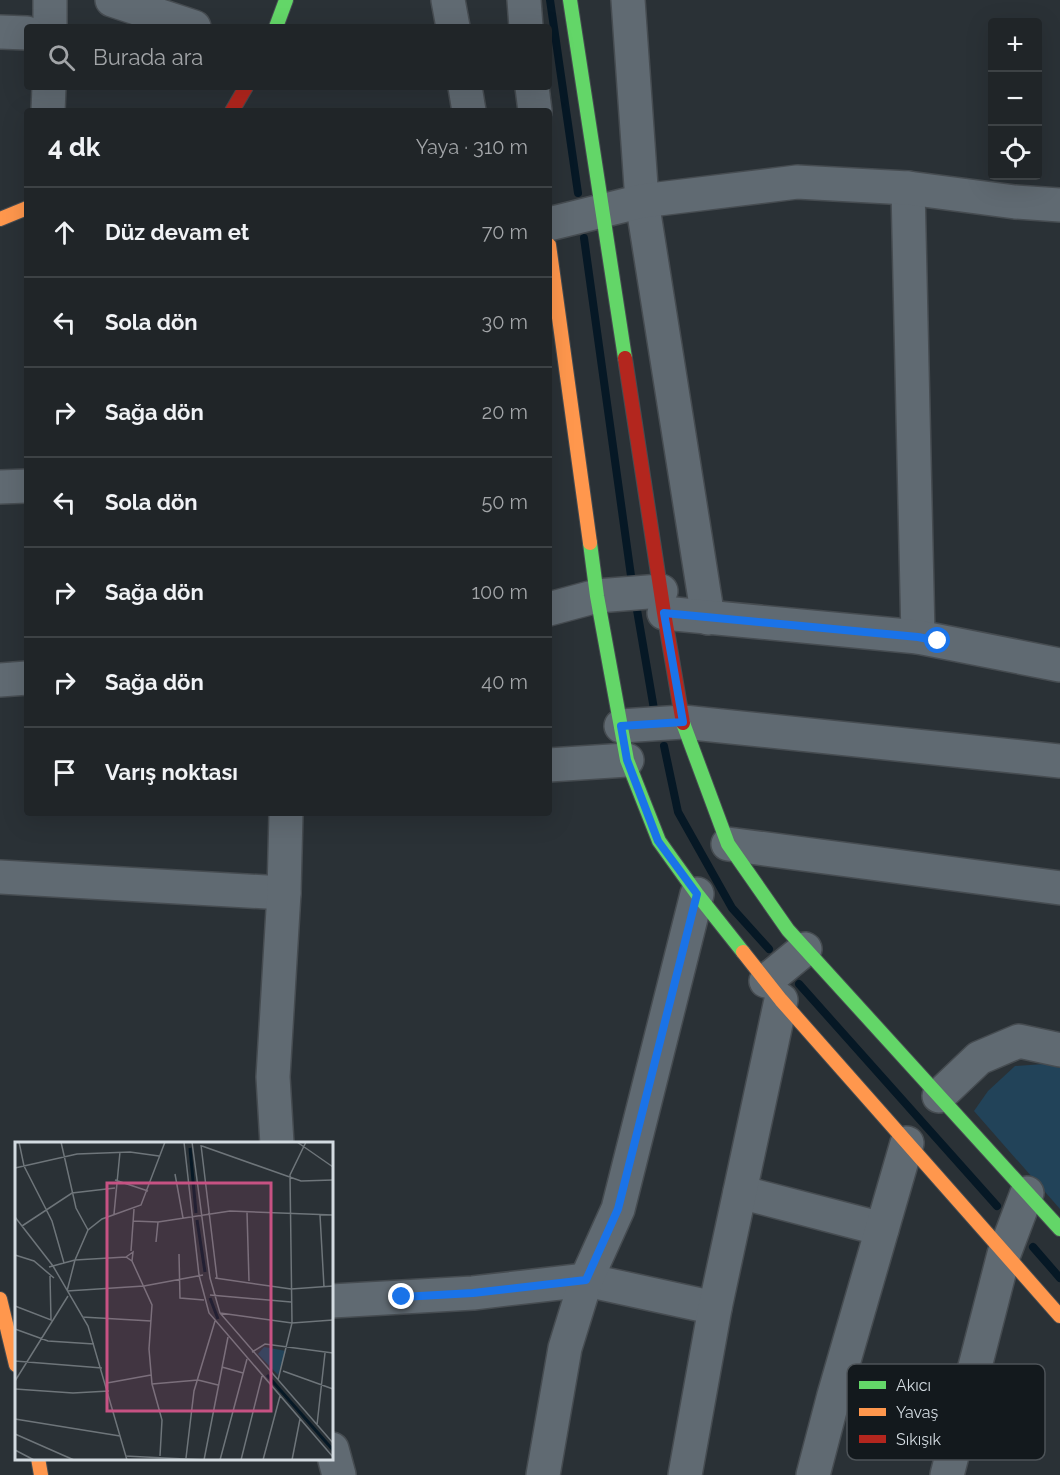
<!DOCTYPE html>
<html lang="tr">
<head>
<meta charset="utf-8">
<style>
	:root { --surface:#202528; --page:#282d30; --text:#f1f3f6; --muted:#a2a5a8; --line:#3d4245 }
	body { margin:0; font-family:Raleway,sans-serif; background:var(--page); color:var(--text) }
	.controls { position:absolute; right:18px; top:18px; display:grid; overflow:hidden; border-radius:6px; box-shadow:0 6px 24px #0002 }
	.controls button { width:54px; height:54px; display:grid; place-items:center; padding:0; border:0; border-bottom:2px solid var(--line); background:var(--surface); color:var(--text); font:30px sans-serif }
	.stop { position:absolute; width:18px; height:18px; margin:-14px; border:4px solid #1a73e8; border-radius:50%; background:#fff }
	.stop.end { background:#1a73e8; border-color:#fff; box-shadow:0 2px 6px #0008 }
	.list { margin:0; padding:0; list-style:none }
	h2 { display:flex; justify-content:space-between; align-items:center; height:78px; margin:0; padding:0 24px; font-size:26px }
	h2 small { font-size:20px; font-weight:400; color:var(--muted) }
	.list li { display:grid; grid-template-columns:39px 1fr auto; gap:18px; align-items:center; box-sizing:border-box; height:90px; padding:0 24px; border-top:2px solid var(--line) }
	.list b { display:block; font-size:22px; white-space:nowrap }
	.list em { font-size:20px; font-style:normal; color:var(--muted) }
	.icon { flex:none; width:33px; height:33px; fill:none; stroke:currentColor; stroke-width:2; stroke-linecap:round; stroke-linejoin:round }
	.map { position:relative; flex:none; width:1060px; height:1475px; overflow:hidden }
	.search { position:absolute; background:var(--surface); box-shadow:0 6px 24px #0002; left:24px; top:24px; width:528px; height:66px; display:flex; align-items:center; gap:15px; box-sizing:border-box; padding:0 21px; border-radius:6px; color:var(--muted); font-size:22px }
	.panel { position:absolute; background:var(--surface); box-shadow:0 6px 24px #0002; left:24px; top:108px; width:528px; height:708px; border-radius:6px }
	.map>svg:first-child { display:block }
	.green { fill:#224359 }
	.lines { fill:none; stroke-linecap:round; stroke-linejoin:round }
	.stream { stroke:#061825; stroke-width:8 }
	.street-casing { stroke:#464c51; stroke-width:36 }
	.fast-casing { stroke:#464c51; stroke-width:16 }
	.slow-casing { stroke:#464c51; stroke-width:16 }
	.jam-casing { stroke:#464c51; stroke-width:16 }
	.street { stroke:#606a72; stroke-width:33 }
	.fast { stroke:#63d668; stroke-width:14 }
	.slow { stroke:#ff974d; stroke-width:14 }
	.jam { stroke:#b3261e; stroke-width:14 }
	.route { stroke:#1a73e8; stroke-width:8 }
	.inset-river { fill:none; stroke:#061825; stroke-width:3 }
	.inset-road { fill:none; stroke:#6e757a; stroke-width:1.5 }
	.view { fill:#c75283; fill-opacity:0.15; stroke:#c75283; stroke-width:3 }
	.inset-edge { fill:none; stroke:#d3dbe1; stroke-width:3 }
	.key { fill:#13191d; stroke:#4d5358; stroke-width:1.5 }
	.key-label { font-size:16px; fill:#d3dbe1 }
</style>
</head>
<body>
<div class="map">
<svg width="1060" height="1475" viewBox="0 0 1060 1475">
	<rect width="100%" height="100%" fill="#2a3136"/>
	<!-- green -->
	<path class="green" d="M 1044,1064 L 1060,1068 L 1060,1209 L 974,1111 L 988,1091 L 1015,1066 Z"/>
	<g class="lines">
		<!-- stream -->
		<g class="stream">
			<path d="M 550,0 L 578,193"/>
			<path d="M 584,238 L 632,583"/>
			<path d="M 637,610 L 655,715"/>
			<path d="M 664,746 L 678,812 L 732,908 L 769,949"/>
			<path d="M 799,984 L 997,1206"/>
			<path d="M 1033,1247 L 1060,1278"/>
		</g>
		<!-- street casing -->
		<g class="street-casing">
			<g id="street">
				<path d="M 112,0 L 194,27"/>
				<path d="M 448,0 L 453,27"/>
				<path d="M 524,0 L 526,27"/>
				<path d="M 628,0 L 642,201 L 708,618"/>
				<path d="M 50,27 L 50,0"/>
				<path d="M 0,32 L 27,33"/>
				<path d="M 465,87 L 469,111"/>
				<path d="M 532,87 L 535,111"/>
				<path d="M 48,111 L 49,87"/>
				<path d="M 908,188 L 918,637"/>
				<path d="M 549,224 L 642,201 L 797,182 L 908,188 L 1015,202 L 1060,205"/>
				<path d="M 0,487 L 27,486"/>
				<path d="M 549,609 L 597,596 L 661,591"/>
				<path d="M 664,613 L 918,637 L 1060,665"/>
				<path d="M 0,680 L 27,678"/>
				<path d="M 621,726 L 683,722 L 1060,761"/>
				<path d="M 549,765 L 627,760"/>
				<path d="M 728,844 L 1060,888"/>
				<path d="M 0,877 L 284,893"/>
				<path d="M 766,981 L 805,949"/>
				<path d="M 939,1096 L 979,1058 L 1019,1041 L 1060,1050"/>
				<path d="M 277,1144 L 273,1077 L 284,893 L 286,813"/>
				<path d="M 740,1192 L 882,1229"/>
				<path d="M 332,1301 L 473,1293 L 586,1280 L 715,1308"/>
				<path d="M 332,1449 L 339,1475"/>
				<path d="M 543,1475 L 565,1348 L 586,1280 L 618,1209 L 697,894"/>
				<path d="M 685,1475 L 715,1308 L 781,1000"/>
				<path d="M 813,1475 L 834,1395 L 907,1143"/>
				<path d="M 947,1475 L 1004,1254 L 1027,1193"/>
			</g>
		</g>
		<!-- fast casing -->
		<g class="fast-casing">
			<g id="fast">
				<path d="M 570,0 L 625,358"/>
				<path d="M 276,27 L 286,0"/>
				<path d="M 590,543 L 597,596 L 627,760 L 659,841 L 697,894 L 743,952"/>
				<path d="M 683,723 L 728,844 L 788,930 L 1060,1229"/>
			</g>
		</g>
		<!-- slow casing -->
		<g class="slow-casing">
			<g id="slow">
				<path d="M 0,219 L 27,208"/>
				<path d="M 549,245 L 590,543"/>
				<path d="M 743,952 L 781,1000 L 1060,1316"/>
				<path d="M 0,1299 L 16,1365"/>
				<path d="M 38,1458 L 41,1475"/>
			</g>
		</g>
		<!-- jam casing -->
		<g class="jam-casing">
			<g id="jam">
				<path d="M 232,111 L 246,87"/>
				<path d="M 625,358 L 664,613 L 683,723"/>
			</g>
		</g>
		<!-- street -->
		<use href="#street" class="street"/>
		<!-- fast -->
		<use href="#fast" class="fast"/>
		<!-- slow -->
		<use href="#slow" class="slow"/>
		<!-- jam -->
		<use href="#jam" class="jam"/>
	</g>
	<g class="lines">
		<!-- route -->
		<path class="route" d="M 402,1297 L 473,1293 L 586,1280 L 618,1209 L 697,894 L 658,841 L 627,760 L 621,726 L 683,722 L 664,613 L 918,637 L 938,641"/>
	</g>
	<!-- overview -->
	<g transform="translate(15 1142)">
		<rect width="318" height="318" fill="#2a3136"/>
		<path d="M 249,205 L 271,209 L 263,233 L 243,212 Z" fill="#224359"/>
		<path class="inset-river" d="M 175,6 L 181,71M 182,78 L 190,130M 195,156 L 203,177M 252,233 L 318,308"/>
		<path class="inset-road" d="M 4,0 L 9,24 L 37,79 L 49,121M 46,0 L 61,66 L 73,88M 169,0 L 184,133 L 194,171 L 318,315M 177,0 L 195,136 L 205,171 L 318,301M 282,0 L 318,25M 186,3 L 202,136M 187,4 L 286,39 L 318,38M 0,26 L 62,12 L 115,10 L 144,14M 160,32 L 168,76M 100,38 L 133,49M 232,70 L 234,139M 99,72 L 105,10M 305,73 L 309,145M 0,75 L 38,124 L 73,184 L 112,318M 118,79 L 143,80 L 215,69 L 318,73M 7,84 L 57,51 L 100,46M 141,100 L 143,80M 116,109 L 119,67M 164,112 L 165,156 L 189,158M 0,113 L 19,119 L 39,136M 60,118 L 111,115 L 117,119 L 118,110 L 111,115M 117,119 L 137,163 L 134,207 L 137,242 L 147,278 L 145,314M 34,125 L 60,118M 200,136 L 276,147 L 318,144M 52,149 L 129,144 L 188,133M 52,149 L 60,118 L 73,88 L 87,77 L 126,63 L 150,0M 195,153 L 276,160M 0,164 L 36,178 L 35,134M 205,171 L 277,181 L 318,178M 67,175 L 136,179M 0,187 L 33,199 L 79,202M 237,210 L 250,202 L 318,211M 0,219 L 87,226M 207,225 L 228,231M 268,229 L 318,247M 263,238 L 277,181 L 275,33 L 291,0M 0,239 L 53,154M 92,241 L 136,233M 137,242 L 183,238 L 203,243M 0,247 L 58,251 L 94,249M 0,277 L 105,294M 302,283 L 310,211M 0,292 L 59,318M 0,308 L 19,318M 110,314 L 190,318M 171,316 L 179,249 L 200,179M 189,318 L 213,195M 205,318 L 232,217M 226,318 L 247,234M 248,318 L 265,254M 277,318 L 285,277"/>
		<path class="view" d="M 92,41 L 256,41 L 256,269 L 92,269 Z"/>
		<rect width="318" height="318" class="inset-edge"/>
	</g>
	<!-- legend -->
	<rect x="847" y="1364" width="198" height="96" rx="9" class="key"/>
	<rect x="859" y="1381" width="27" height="8" fill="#63d668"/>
	<rect x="859" y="1408" width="27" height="8" fill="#ff974d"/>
	<rect x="859" y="1435" width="27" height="8" fill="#b3261e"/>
	<g class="key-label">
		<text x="896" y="1391">Akıcı</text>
		<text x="896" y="1418">Yavaş</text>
		<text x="896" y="1445">Sıkışık</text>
	</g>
</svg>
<div class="controls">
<button>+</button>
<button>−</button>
<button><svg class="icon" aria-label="locate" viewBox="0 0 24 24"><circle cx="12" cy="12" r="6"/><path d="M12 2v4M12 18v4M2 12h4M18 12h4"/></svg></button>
</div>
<div class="stop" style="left:938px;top:641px"></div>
<div class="stop end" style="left:402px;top:1297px"></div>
<div class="search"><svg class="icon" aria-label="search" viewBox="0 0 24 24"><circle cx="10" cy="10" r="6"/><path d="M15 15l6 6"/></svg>Burada ara</div>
<section class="panel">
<h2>4 dk<small>Yaya · 310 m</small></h2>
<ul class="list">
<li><svg class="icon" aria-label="ahead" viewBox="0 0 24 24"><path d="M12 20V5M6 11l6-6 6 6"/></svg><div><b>Düz devam et</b></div><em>70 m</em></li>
<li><svg class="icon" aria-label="left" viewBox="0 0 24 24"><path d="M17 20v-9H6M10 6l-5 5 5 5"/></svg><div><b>Sola dön</b></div><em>30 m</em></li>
<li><svg class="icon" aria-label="right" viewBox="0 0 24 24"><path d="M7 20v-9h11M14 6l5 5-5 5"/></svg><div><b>Sağa dön</b></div><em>20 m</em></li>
<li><svg class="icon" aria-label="left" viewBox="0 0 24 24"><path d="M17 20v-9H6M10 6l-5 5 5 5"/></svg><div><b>Sola dön</b></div><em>50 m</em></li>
<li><svg class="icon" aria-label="right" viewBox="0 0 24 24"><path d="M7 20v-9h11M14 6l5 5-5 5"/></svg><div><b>Sağa dön</b></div><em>100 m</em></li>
<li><svg class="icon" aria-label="right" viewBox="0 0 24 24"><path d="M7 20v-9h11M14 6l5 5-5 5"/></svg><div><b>Sağa dön</b></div><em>40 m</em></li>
<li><svg class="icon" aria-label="arrive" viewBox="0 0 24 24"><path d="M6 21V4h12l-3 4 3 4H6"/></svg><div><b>Varış noktası</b></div></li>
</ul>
</section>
</div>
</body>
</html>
